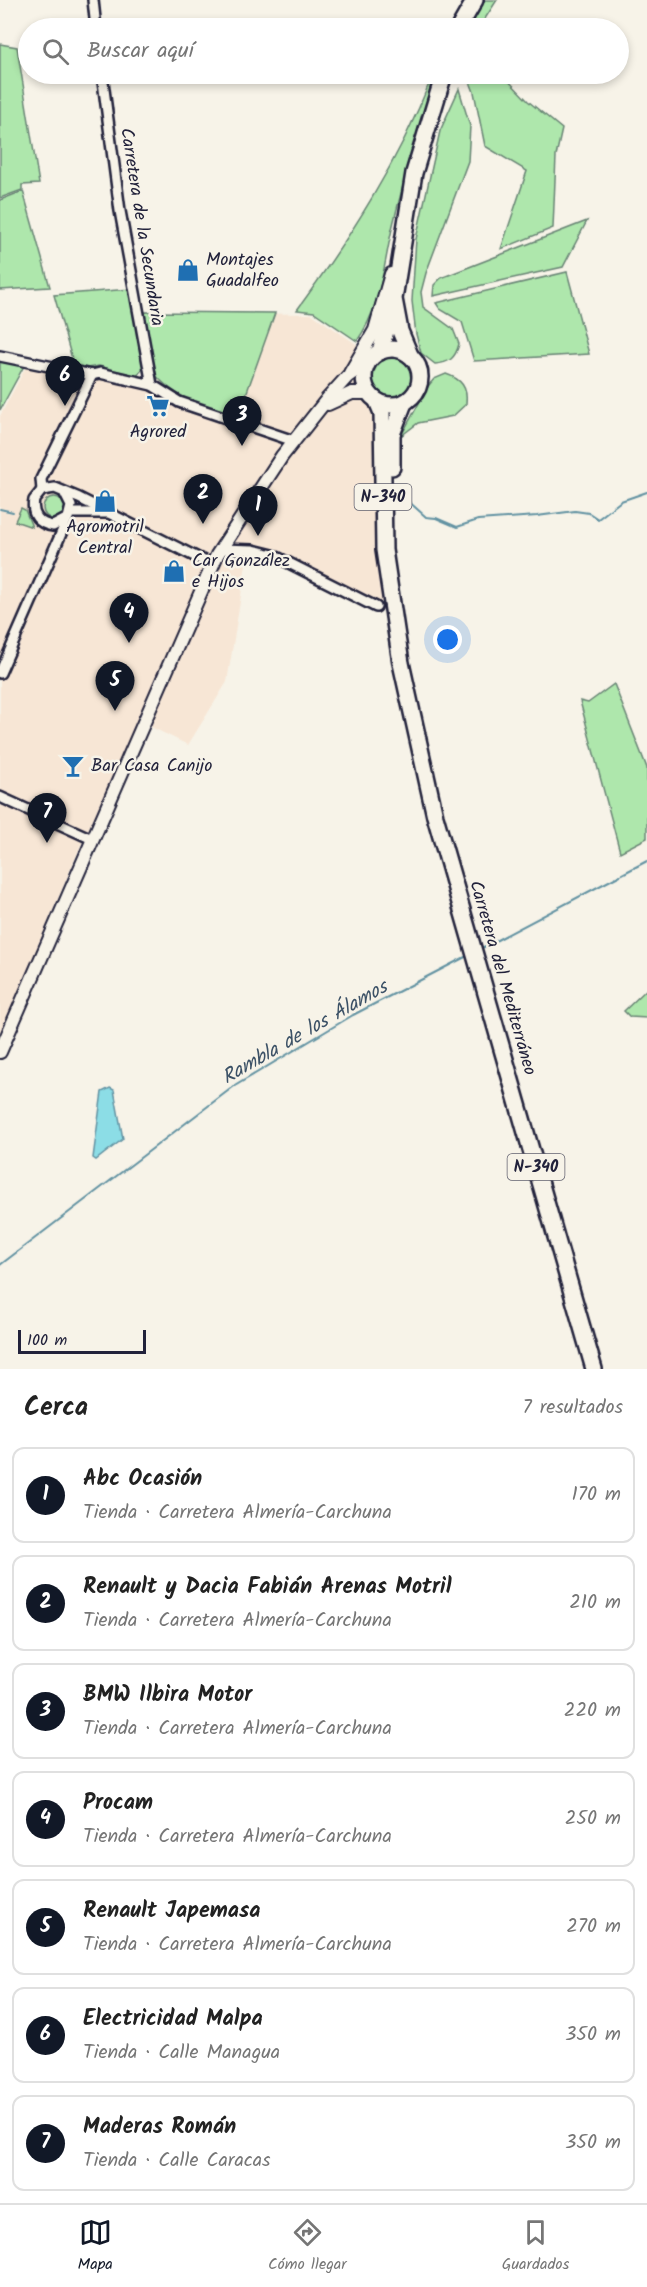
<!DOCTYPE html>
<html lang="es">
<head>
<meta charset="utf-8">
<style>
	:root { --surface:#fff; --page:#f2f2f2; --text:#222; --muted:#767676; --line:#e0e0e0; --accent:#111827 }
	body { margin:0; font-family:Kalam,sans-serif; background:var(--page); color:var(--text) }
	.scale { position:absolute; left:18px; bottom:15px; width:128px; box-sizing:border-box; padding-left:6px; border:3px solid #22223b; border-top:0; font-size:16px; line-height:21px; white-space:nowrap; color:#22223b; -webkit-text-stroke:4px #f7f3e8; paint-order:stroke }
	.you { position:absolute; left:448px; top:640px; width:21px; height:21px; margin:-15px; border:4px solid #fff; border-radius:50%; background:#1a73e8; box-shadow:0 0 0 9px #1a73e833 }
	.badge { display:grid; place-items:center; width:39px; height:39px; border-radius:50%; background:var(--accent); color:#fff; font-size:20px; font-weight:700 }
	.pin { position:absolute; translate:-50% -50px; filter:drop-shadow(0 2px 3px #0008) }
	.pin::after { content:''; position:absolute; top:32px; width:21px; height:18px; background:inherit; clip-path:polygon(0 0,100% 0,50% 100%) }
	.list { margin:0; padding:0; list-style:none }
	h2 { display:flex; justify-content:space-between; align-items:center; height:78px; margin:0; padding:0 24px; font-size:26px }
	h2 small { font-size:20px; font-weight:400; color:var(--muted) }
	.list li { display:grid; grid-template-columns:39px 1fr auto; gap:18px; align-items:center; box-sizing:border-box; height:96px; margin:0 12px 12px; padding:0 12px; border:2px solid var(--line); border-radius:12px }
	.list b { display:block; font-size:22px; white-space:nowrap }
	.list p { margin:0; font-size:20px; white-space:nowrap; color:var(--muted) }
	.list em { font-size:20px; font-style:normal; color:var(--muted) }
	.icon { flex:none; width:33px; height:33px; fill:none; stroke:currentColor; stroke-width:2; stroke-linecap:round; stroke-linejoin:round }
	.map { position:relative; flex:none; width:647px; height:1369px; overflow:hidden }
	.search { position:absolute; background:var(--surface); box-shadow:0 3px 9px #0003; left:18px; right:18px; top:18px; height:66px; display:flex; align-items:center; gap:15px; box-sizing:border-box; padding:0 21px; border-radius:33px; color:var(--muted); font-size:22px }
	.sheet { height:834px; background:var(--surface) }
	nav { display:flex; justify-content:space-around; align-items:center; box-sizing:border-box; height:84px; border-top:2px solid var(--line); background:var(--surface); font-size:16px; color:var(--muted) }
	nav a { display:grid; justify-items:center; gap:3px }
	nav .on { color:var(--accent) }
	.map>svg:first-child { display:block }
	.built { fill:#f7e6d5 }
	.green { fill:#aee7ac; stroke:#688474; stroke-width:1.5 }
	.water { fill:#8cdde6; stroke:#6292a2; stroke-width:1.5 }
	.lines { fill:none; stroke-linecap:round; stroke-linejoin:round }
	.stream { stroke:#6292a2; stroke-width:2 }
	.minor-casing { stroke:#22223b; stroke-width:14 }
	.secondary-casing { stroke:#22223b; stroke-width:16 }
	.trunk-casing { stroke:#22223b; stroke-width:20 }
	.minor { stroke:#f7f3e8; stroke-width:9 }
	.secondary { stroke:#f7f3e8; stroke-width:12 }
	.trunk { stroke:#f7f3e8; stroke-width:15 }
	.labels { text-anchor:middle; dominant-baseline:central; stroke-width:5; stroke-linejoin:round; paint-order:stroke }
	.shield { fill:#f7f3e8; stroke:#62616f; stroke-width:1.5 }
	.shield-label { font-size:16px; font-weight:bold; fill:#22223b }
	.street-label { font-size:18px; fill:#22223b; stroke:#f7f3e8 }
	.poi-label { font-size:18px; fill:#22223b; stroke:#f7f3e8; text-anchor:start }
	.water-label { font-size:20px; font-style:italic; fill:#3c5166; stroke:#f7f3e8 }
</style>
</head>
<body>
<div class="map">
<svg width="647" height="1369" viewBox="0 0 647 1369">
	<rect width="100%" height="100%" fill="#f7f3e8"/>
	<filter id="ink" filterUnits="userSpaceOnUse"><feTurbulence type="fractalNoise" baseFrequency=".0167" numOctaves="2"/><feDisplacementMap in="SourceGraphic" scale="12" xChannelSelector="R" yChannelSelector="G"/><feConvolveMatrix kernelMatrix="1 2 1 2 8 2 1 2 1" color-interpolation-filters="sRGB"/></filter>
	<g filter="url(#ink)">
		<!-- built -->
		<path class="built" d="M 147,312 L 312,314 L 359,346 L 380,412 L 385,602 L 362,603 L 273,558 L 248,552 L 227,682 L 188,745 L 139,721 L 81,845 L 0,1034 L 0,416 L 30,359 L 82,376 L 159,382 Z"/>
		<!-- green -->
		<g class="green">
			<path d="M 479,0 L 497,0 L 479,28 L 467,28 Z"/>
			<path d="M 0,44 L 17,47 L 39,184 L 22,185 L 22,190 L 0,198 Z"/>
			<path d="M 467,74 L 502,74 L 528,101 L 562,129 L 556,156 L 553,228 L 501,249 L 527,171 L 485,146 L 474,92 Z"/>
			<path d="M 431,79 L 437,80 C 418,129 404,179 392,229 C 383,268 381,307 357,341 L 314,312 L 297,310 C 350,237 398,163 431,79 Z"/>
			<path d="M 459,89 L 470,126 L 468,161 L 426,273 L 421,292 L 423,307 L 453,329 L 459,344 C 455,359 449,363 435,364 L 421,353 L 416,334 L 412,301 L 416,239 L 440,131 Z"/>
			<path d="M 23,191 L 50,287 L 0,290 L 0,200 Z"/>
			<path d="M 587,221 L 563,267 L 433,296 L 434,285 L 441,278 Z"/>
			<path d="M 567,272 L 589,354 L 474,361 L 462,322 L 440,309 L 436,303 Z"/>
			<path d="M 131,289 L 144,367 L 137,376 L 99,366 L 87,368 L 74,366 L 54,295 Z"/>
			<path d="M 145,312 L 275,313 L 238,417 C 205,406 175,400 153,372 L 142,315 Z"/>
			<circle cx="392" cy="378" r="21"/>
			<path d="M 0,360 L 25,364 L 0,410 Z"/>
			<path d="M 446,374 C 461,379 468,387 466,404 L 453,416 L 418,423 L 401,436 L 429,385 L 434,379 Z"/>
			<circle cx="54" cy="508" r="11"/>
			<path d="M 21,508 L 25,510 L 32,527 L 15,521 Z"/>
			<path d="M 614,684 L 647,768 L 647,838 L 620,852 L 580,701 L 588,703 Z"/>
			<path d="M 647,989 L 647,1018 L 630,1017 L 624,1011 Z"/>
		</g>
		<!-- water -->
		<path class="water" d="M 110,1088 L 114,1090 L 123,1139 L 96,1160 L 93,1158 L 102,1092 Z"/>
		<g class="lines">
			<!-- stream -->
			<g class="stream">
				<path d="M 407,500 L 426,517 L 436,518 L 457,527 L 478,520 L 537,516 L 575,511 L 589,513 L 598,519 L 621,501 L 647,492"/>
				<path d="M 0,509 L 13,512"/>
				<path d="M 480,949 L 647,861"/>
				<path d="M 0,1265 L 233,1087 L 353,1015 L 469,955"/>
			</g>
			<!-- minor casing -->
			<g class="minor-casing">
				<g id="minor">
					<path d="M 93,0 L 96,28"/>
					<path d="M 102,74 L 120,211 L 152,385"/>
					<path d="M 0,356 L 92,375"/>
					<path d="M 92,375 L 100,373 L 152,385 L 179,402 L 294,441"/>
					<path d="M 42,490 L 41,479 L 92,375"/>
					<path d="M 64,492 L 71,506 L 68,518 L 53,526 C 39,524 31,515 34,500 L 42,490 L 55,488 L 79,498 L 212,565"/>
					<path d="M 70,513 L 106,513"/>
					<path d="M 221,549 L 253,550 L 273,555 L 376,607"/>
					<path d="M 0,673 L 67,520"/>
					<path d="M 0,797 L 92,839"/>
				</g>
			</g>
			<!-- secondary casing -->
			<g class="secondary-casing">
				<g id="secondary">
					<path d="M 350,373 L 375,330 L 391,274"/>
					<path d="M 328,404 L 352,393 L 369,393"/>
					<path d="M 0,1052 L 217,555 L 282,456 L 328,398 L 347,377 L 369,361"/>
				</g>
			</g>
			<!-- trunk casing -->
			<g class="trunk-casing">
				<g id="trunk">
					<path d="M 460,26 L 475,0"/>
					<circle cx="392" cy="377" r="28"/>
					<path d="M 380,352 L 392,310"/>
					<path d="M 410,355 L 400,331 L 394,299 L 414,173 L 444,74"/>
					<path d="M 377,401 L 382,413 L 384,550 L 401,663 L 435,816 L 594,1369"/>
					<path d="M 392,467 L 392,434 L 404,403"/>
				</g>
			</g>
			<!-- minor -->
			<use href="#minor" class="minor"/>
			<!-- secondary -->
			<use href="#secondary" class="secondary"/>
			<!-- trunk -->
			<use href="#trunk" class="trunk"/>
		</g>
	</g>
	<!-- icons -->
	<defs>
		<g id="shop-bare" transform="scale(1.8)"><path d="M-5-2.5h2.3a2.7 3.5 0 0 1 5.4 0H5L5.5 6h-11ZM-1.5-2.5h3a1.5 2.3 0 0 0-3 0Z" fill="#1f6fb2" stroke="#f7f3e8" stroke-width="2.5" paint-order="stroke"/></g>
		<g id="supermarket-bare" transform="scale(1.8)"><path d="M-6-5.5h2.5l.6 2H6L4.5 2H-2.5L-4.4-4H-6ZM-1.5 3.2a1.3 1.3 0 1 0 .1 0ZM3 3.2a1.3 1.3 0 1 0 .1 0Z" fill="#1f6fb2" stroke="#f7f3e8" stroke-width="2.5" paint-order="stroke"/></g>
		<g id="bar-bare" transform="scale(1.8)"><path d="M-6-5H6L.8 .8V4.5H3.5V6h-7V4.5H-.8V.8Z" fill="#1f6fb2" stroke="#f7f3e8" stroke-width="2.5" paint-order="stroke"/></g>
	</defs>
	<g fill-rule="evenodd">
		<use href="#shop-bare" x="188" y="270"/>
		<use href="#supermarket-bare" x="158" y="406"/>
		<use href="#shop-bare" x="105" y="501"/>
		<use href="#shop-bare" x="174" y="571"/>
		<use href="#bar-bare" x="73" y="766"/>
	</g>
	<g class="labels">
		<!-- shield labels -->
		<g class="shield">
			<rect x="354.5" y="484" width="57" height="26" rx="4.5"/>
			<rect x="507.5" y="1154" width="57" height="26" rx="4.5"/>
		</g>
		<g class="shield-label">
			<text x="383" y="497">N-340</text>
			<text x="536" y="1167">N-340</text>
		</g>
		<!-- street labels -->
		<g class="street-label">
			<text transform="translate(141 227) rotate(81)">Carretera de la Secundaria</text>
			<text transform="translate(502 978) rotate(74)">Carretera del Mediterráneo</text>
		</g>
		<!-- poi labels -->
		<g class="poi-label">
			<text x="206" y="260">Montajes<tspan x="206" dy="21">Guadalfeo</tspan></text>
			<text x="158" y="432" text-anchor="middle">Agrored</text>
			<text x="105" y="527" text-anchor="middle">Agromotril<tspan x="105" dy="21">Central</tspan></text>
			<text x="192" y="561">Car González<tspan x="192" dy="21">e Hijos</tspan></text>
			<text x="91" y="766">Bar Casa Canijo</text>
		</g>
		<!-- water labels -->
		<g class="water-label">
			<text transform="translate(305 1033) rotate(-30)">Rambla de los Álamos</text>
		</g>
	</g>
</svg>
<div class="scale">100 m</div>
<div class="you"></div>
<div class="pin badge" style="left:258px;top:536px">1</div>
<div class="pin badge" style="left:203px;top:524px">2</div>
<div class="pin badge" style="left:242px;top:446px">3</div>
<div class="pin badge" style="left:129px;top:643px">4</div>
<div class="pin badge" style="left:115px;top:711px">5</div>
<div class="pin badge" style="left:65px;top:406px">6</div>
<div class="pin badge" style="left:47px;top:843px">7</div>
<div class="search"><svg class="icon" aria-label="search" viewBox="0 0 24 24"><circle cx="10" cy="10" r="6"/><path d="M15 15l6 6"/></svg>Buscar aquí</div>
</div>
<section class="sheet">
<h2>Cerca<small>7 resultados</small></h2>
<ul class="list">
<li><span class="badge">1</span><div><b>Abc Ocasión</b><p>Tienda · Carretera Almería-Carchuna</p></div><em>170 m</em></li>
<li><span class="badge">2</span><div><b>Renault y Dacia Fabián Arenas Motril</b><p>Tienda · Carretera Almería-Carchuna</p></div><em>210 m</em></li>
<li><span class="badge">3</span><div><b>BMW Ilbira Motor</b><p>Tienda · Carretera Almería-Carchuna</p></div><em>220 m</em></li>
<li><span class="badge">4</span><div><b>Procam</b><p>Tienda · Carretera Almería-Carchuna</p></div><em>250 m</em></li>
<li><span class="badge">5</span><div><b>Renault Japemasa</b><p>Tienda · Carretera Almería-Carchuna</p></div><em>270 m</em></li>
<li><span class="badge">6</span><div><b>Electricidad Malpa</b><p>Tienda · Calle Managua</p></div><em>350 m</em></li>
<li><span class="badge">7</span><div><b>Maderas Román</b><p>Tienda · Calle Caracas</p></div><em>350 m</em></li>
</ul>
</section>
<nav>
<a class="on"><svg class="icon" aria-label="map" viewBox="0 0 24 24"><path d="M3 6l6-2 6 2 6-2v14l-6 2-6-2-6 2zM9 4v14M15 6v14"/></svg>Mapa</a>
<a><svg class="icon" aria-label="directions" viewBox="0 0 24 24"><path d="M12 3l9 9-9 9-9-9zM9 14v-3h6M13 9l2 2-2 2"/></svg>Cómo llegar</a>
<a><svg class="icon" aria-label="saved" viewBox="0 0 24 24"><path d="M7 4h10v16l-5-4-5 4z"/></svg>Guardados</a>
</nav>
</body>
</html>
